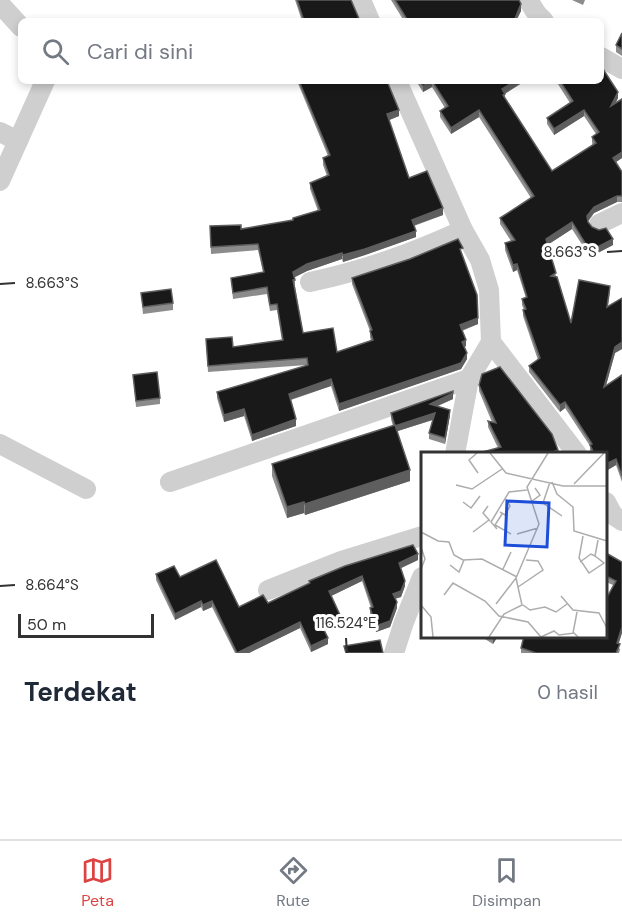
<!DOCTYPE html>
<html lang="id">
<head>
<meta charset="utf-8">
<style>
	:root { --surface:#fff; --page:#f2f2f3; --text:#1f2937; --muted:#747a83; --line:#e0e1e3; --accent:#db4443 }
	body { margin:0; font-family:"DM Sans",sans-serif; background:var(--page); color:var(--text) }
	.scale { position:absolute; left:18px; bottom:15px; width:136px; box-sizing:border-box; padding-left:6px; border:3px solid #323232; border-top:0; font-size:16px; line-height:21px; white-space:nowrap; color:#323232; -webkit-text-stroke:4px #fff; paint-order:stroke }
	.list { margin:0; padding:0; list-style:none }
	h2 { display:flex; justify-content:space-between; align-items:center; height:78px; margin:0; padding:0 24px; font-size:26px }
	h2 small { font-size:20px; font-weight:400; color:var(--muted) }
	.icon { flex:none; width:33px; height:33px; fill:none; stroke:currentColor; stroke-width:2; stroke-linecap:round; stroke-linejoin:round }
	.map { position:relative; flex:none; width:622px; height:653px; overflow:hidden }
	.search { position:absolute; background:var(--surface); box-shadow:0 3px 9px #0003; left:18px; right:18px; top:18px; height:66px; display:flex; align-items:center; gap:15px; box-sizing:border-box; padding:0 21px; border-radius:9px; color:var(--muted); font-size:22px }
	.sheet { height:186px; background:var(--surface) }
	nav { display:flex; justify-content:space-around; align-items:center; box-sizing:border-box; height:84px; border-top:2px solid var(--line); background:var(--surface); font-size:16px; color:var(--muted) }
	nav a { display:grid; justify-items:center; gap:3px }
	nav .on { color:var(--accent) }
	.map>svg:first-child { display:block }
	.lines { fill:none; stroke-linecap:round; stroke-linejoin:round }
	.minor { stroke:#cfcfcf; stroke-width:20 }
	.wall { fill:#8c8c8c }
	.shaded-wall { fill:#5e5e5e }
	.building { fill:#191919; stroke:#5e5e5e; stroke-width:1.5 }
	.ticks { fill:none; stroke:#323232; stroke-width:2 }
	.inset-road { fill:none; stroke:#adadad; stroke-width:1.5 }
	.view { fill:#1d4ed8; fill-opacity:0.15; stroke:#1d4ed8; stroke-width:3 }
	.inset-edge { fill:none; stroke:#323232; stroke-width:3 }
	.ticks-label { font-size:15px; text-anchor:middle; fill:#323232; stroke:#fff; stroke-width:6; stroke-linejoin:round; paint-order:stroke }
</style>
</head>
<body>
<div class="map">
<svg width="622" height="653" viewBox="0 0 622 653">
	<rect width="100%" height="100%" fill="#fff"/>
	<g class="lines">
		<!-- minor -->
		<g class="minor">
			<path d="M 361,0 L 370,21"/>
			<path d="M 528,0 L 537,14 L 544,21"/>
			<path d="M 0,4 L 21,27"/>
			<path d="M 601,57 L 622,69"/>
			<path d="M 397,81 L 463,230 L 480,260 L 489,290 L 491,342 L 469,379 L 455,454"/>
			<path d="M 0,132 L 18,141"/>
			<path d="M 0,181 L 45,81"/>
			<path d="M 599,224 L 622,213"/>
			<path d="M 310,282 C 366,270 410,254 463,230"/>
			<path d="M 491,342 L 577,454"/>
			<path d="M 0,444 L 86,489"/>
			<path d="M 170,482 L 469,379"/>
			<path d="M 606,502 L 613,515 L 622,521"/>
			<path d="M 268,590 L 341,561 L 422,536"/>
			<path d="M 394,653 L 404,622 L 422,577"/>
		</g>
	</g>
	<!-- wall -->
	<g class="wall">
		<path d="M 295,0 L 351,0 L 360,21 L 302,21 Z"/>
		<path d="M 391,0 L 519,0 L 521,11 L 516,21 L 404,21 Z"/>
		<path d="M 572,0 L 585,0 L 583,5 Z"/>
		<path d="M 622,33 L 622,56 L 616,52 L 616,45 Z"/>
		<path d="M 297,81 L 387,81 L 399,116 L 389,120 L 409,178 L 443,215 L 414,226 L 416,237 L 365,255 L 343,262 L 342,259 L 307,271 L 295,277 L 295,286 L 303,333 L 337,352 L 371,341 L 370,337 L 370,331 L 352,284 L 352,278 L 463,254 L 462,254 L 478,324 L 462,331 L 466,346 L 464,347 L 467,359 L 461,369 L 339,411 L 331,386 L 291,400 L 296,426 L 252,441 L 244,416 L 224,422 L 217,398 L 217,392 L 307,366 L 307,365 L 208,372 L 206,339 L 233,347 L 282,341 L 277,310 L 270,311 L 267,294 L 233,299 L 231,278 L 263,272 L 258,250 L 211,254 L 210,226 L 241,229 L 293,220 L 293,218 L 318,211 L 310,189 L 310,183 L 327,176 L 323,165 L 323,158 L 328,156 Z"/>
		<path d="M 416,81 L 525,81 L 505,94 L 505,98 L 552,171 L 593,145 L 592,143 L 592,137 L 596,134 L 584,116 L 554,135 L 547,124 L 547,118 L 570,103 L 556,81 L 601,81 L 618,98 L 615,103 L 622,99 L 622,158 L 616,162 L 622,172 L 622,202 L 617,202 L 594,213 L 588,222 L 592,227 L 613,245 L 590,257 L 572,229 L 547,245 L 556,276 L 571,323 L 610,292 L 608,306 L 622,298 L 622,349 L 615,353 L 606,385 L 622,375 L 622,482 L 616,465 L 606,471 L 606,453 L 591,453 L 590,451 L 590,446 L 565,408 L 560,412 L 529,372 L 529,366 L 538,360 L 523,316 L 523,310 L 524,310 L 522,305 L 522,299 L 526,298 L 517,270 L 513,272 L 505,250 L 505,243 L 511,241 L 500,224 L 500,218 L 531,198 L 479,117 L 451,134 L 440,117 L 440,111 L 445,108 L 432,87 L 423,92 Z"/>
		<path d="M 141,293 L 173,303 L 173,310 L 143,314 Z"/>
		<path d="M 133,375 L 160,398 L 160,404 L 136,407 Z"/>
		<path d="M 479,385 L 558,453 L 498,448 L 488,427 L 488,421 L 492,422 L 479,391 Z"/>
		<path d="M 453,391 L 453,399 L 438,406 L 450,415 L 445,444 L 429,439 L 429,433 L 433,420 L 397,431 L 410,481 L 305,515 L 304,513 L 287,518 L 272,476 L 272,464 L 393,426 L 391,419 L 391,413 Z"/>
		<path d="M 606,553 L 622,562 L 622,633 L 618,644 L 620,650 L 619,653 L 521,653 L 521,648 L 524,639 L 519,636 L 606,636 L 613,585 L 606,582 Z"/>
		<path d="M 418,560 L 401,568 L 405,586 L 401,597 L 395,599 L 397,608 L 390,627 L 376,632 L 370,614 L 370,608 L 371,608 L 362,581 L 331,596 L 340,621 L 324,629 L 328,644 L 311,652 L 300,628 L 249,653 L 235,653 L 212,607 L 203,611 L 201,607 L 175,620 L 156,580 L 156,574 L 180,577 L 239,607 L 268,603 L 309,584 L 309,581 Z"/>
		<path d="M 480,636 L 498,636 L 493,644 Z"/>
	</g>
	<!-- shaded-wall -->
	<g class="shaded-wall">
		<path d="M 521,4 L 521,11 L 516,21 L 514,21 Z"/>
		<path d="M 432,81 L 432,87 L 423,92 L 423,86 Z"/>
		<path d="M 515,81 L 525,81 L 502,95 L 502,89 Z"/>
		<path d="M 618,92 L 618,98 L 611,113 L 611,106 Z"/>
		<path d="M 399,110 L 399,116 L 387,121 L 387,114 Z"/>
		<path d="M 479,110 L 479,117 L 451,134 L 451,128 Z"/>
		<path d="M 584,110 L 584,116 L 554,135 L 554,129 Z"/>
		<path d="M 622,152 L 622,158 L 613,164 L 613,158 Z"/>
		<path d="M 617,196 L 617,202 L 594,213 L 587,222 L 587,216 L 594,207 Z"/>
		<path d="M 443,208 L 443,215 L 412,226 L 412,220 Z"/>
		<path d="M 572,222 L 572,229 L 546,246 L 546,239 Z"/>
		<path d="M 416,231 L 416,237 L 365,255 L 343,262 L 343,255 Z"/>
		<path d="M 613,239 L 613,245 L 590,257 L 590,251 Z"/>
		<path d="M 342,253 L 342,259 L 307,271 L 293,278 L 293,272 L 307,264 Z"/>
		<path d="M 517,264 L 517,270 L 513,272 L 513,265 Z"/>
		<path d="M 478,318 L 478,324 L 460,331 L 460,325 Z"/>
		<path d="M 466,340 L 466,346 L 462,348 L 462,342 Z"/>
		<path d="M 622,342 L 622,349 L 615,353 L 604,393 L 604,387 L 615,347 Z"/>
		<path d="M 467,353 L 467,359 L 461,369 L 339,411 L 339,404 Z"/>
		<path d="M 331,379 L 331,386 L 289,400 L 289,394 Z"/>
		<path d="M 453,393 L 453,399 L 430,409 L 430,404 Z"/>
		<path d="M 565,402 L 565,408 L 560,412 L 560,405 Z"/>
		<path d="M 244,409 L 244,416 L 224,422 L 224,415 Z"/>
		<path d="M 450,410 L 450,415 L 445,444 L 445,438 Z"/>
		<path d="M 435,413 L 435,419 L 395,432 L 395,426 Z"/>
		<path d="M 296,419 L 296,426 L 252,441 L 252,435 Z"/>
		<path d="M 616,459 L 616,465 L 606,471 L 606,464 Z"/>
		<path d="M 410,470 L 410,481 L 305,515 L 305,504 Z"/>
		<path d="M 304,502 L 304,513 L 287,518 L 287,507 Z"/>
		<path d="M 418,554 L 418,560 L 399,569 L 399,563 Z"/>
		<path d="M 362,576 L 362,581 L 329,597 L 329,591 Z"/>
		<path d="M 405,581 L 405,586 L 401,597 L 393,599 L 393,594 Z"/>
		<path d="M 201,601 L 201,607 L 175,620 L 175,614 Z"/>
		<path d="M 212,601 L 212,607 L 203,611 L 203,605 Z"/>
		<path d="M 397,602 L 397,608 L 390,627 L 376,632 L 376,626 Z"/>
		<path d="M 340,615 L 340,621 L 321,630 L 321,624 Z"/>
		<path d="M 300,622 L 300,628 L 249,653 L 237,653 Z"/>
		<path d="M 622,627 L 622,633 L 617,649 L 617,643 Z"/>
		<path d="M 494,636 L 498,636 L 493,644 L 493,638 Z"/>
		<path d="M 328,638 L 328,644 L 311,652 L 311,646 Z"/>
	</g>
	<!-- building -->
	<g class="building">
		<path d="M 297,0 L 351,0 L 360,21 L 304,21 Z"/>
		<path d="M 395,0 L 519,0 L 521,4 L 514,21 L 408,21 Z"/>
		<path d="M 622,33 L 622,49 L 616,45 Z"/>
		<path d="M 601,66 L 618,92 L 611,106 L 622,99 L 622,152 L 613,158 L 622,172 L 622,196 L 617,196 L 594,207 L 587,216 L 588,222 L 592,227 L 599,230 L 606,228 L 613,239 L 590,251 L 572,222 L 546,239 L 556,273 L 551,276 L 557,277 L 571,323 L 579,280 L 610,286 L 607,307 L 622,298 L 622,342 L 615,347 L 604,387 L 622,375 L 622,476 L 616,459 L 606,464 L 606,453 L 594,453 L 590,445 L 592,444 L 565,402 L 560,405 L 529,366 L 540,358 L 523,310 L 526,309 L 522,299 L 527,297 L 517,264 L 513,265 L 505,243 L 515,240 L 500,218 L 534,196 L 479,110 L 451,128 L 440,111 L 448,106 L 432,81 L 515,81 L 502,89 L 505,94 L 503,95 L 552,171 L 596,143 L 592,137 L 599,132 L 584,110 L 554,129 L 547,118 L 573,101 L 560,81 L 601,81 Z"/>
		<path d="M 299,81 L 387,81 L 399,110 L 387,114 L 409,178 L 427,171 L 443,208 L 412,220 L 416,231 L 365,249 L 343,255 L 342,253 L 307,264 L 293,272 L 295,280 L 293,280 L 303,333 L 333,328 L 337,352 L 373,340 L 370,331 L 372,330 L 352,278 L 410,259 L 458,239 L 463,248 L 460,249 L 477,295 L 478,318 L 460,325 L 466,340 L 462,342 L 467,353 L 461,363 L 339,404 L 331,379 L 289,394 L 296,419 L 252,435 L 244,409 L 224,415 L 217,392 L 308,365 L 307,358 L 208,366 L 206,339 L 232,337 L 233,347 L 283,340 L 277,304 L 270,305 L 267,287 L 233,293 L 231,278 L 264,272 L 258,244 L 211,247 L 210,226 L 241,225 L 241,229 L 293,220 L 293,218 L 320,210 L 310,183 L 329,175 L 323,158 L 330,155 Z"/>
		<path d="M 420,81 L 431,81 L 423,86 Z"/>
		<path d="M 171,289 L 173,303 L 143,307 L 141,293 Z"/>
		<path d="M 500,367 L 552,434 L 558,450 L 550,453 L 479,453 L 501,447 L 488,421 L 496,423 L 479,385 L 482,374 Z"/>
		<path d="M 157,372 L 160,398 L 136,401 L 133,375 Z"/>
		<path d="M 453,391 L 453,393 L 430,404 L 450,410 L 445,438 L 429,433 L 435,413 L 395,426 L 391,413 Z"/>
		<path d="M 395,425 L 410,470 L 305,504 L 304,502 L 287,507 L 272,464 Z"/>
		<path d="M 413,545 L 418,554 L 399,563 L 405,581 L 401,591 L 393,594 L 397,602 L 390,621 L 376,626 L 370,608 L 373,607 L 362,576 L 329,591 L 340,615 L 321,624 L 328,638 L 311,646 L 300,622 L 237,653 L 212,601 L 203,605 L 201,601 L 175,614 L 156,574 L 174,566 L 180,577 L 216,560 L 239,607 L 263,595 L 268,603 L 310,583 L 309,581 L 345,566 Z"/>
		<path d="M 606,553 L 622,562 L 622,627 L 617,643 L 620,644 L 616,653 L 536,653 L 521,648 L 524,636 L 606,636 L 606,599 L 616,581 L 606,576 Z"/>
		<path d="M 380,640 L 383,653 L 346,653 L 344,646 Z"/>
	</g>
	<!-- ticks -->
	<path class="ticks" d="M 607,252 L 622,251M 0,284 L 15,283M 0,586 L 15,585M 346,638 L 347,653"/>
	<!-- overview -->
	<g transform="translate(421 452)">
		<rect width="186" height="186" fill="#fff"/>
		<path class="inset-road" d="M 56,1 L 48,8 L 57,21M 69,1 L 85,21 L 142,34 L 186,34M 129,30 L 122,51 L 141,64M 131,30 L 136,42 L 152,55 L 153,79 L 186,89M 153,32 L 183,1M 35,33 L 51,37 L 81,17M 42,50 L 50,56 L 59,44M 110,50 L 119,43 L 114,36M 67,54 L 62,61 L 69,69M 79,60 L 84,63 L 89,54 L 85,47M 81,62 L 74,73 L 90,82M 76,77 L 70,70 L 88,40 L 106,38M 0,80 L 17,89 L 28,90 L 33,103 L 42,108 L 61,107 L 96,125M 52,80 L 68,68M 96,82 L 117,76M 162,84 L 158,106 L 168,121 L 183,111 L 174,104 L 177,88M 0,95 L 4,107 L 0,117M 159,110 L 170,102 L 174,104M 29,113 L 38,120 L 43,108M 82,117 L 90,100M 97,135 L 122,118 L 117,109 L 105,108M 23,143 L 32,131 L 64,149 L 78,164 L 107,170 L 120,185 L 133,179 L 138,183 L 153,181 L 157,185M 140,144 L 152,158 L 178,161 L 186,176M 75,152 L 95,126M 0,153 L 10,165 L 12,185M 102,153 L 109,158 L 124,155 L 135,160 L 146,152M 152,181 L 156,160M 68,185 L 83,162 L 101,153 L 95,126 L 118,72 L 106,35 L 127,1"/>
		<path class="view" d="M 86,49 L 128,51 L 126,95 L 84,93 Z"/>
		<rect width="186" height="186" class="inset-edge"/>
	</g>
	<g class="ticks-label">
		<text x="570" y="257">8.663°S</text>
		<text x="52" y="288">8.663°S</text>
		<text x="52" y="590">8.664°S</text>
		<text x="346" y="628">116.524°E</text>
	</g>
</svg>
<div class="scale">50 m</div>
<div class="search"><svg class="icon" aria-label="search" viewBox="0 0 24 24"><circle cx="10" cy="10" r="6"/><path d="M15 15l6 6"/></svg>Cari di sini</div>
</div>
<section class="sheet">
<h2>Terdekat<small>0 hasil</small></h2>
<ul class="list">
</ul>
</section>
<nav>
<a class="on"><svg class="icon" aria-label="map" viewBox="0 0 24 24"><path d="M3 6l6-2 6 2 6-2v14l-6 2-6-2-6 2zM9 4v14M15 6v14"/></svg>Peta</a>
<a><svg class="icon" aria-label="directions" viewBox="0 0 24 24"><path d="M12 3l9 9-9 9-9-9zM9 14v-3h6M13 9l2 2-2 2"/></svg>Rute</a>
<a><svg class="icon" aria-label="saved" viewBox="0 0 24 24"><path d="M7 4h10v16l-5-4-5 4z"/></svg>Disimpan</a>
</nav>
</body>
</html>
